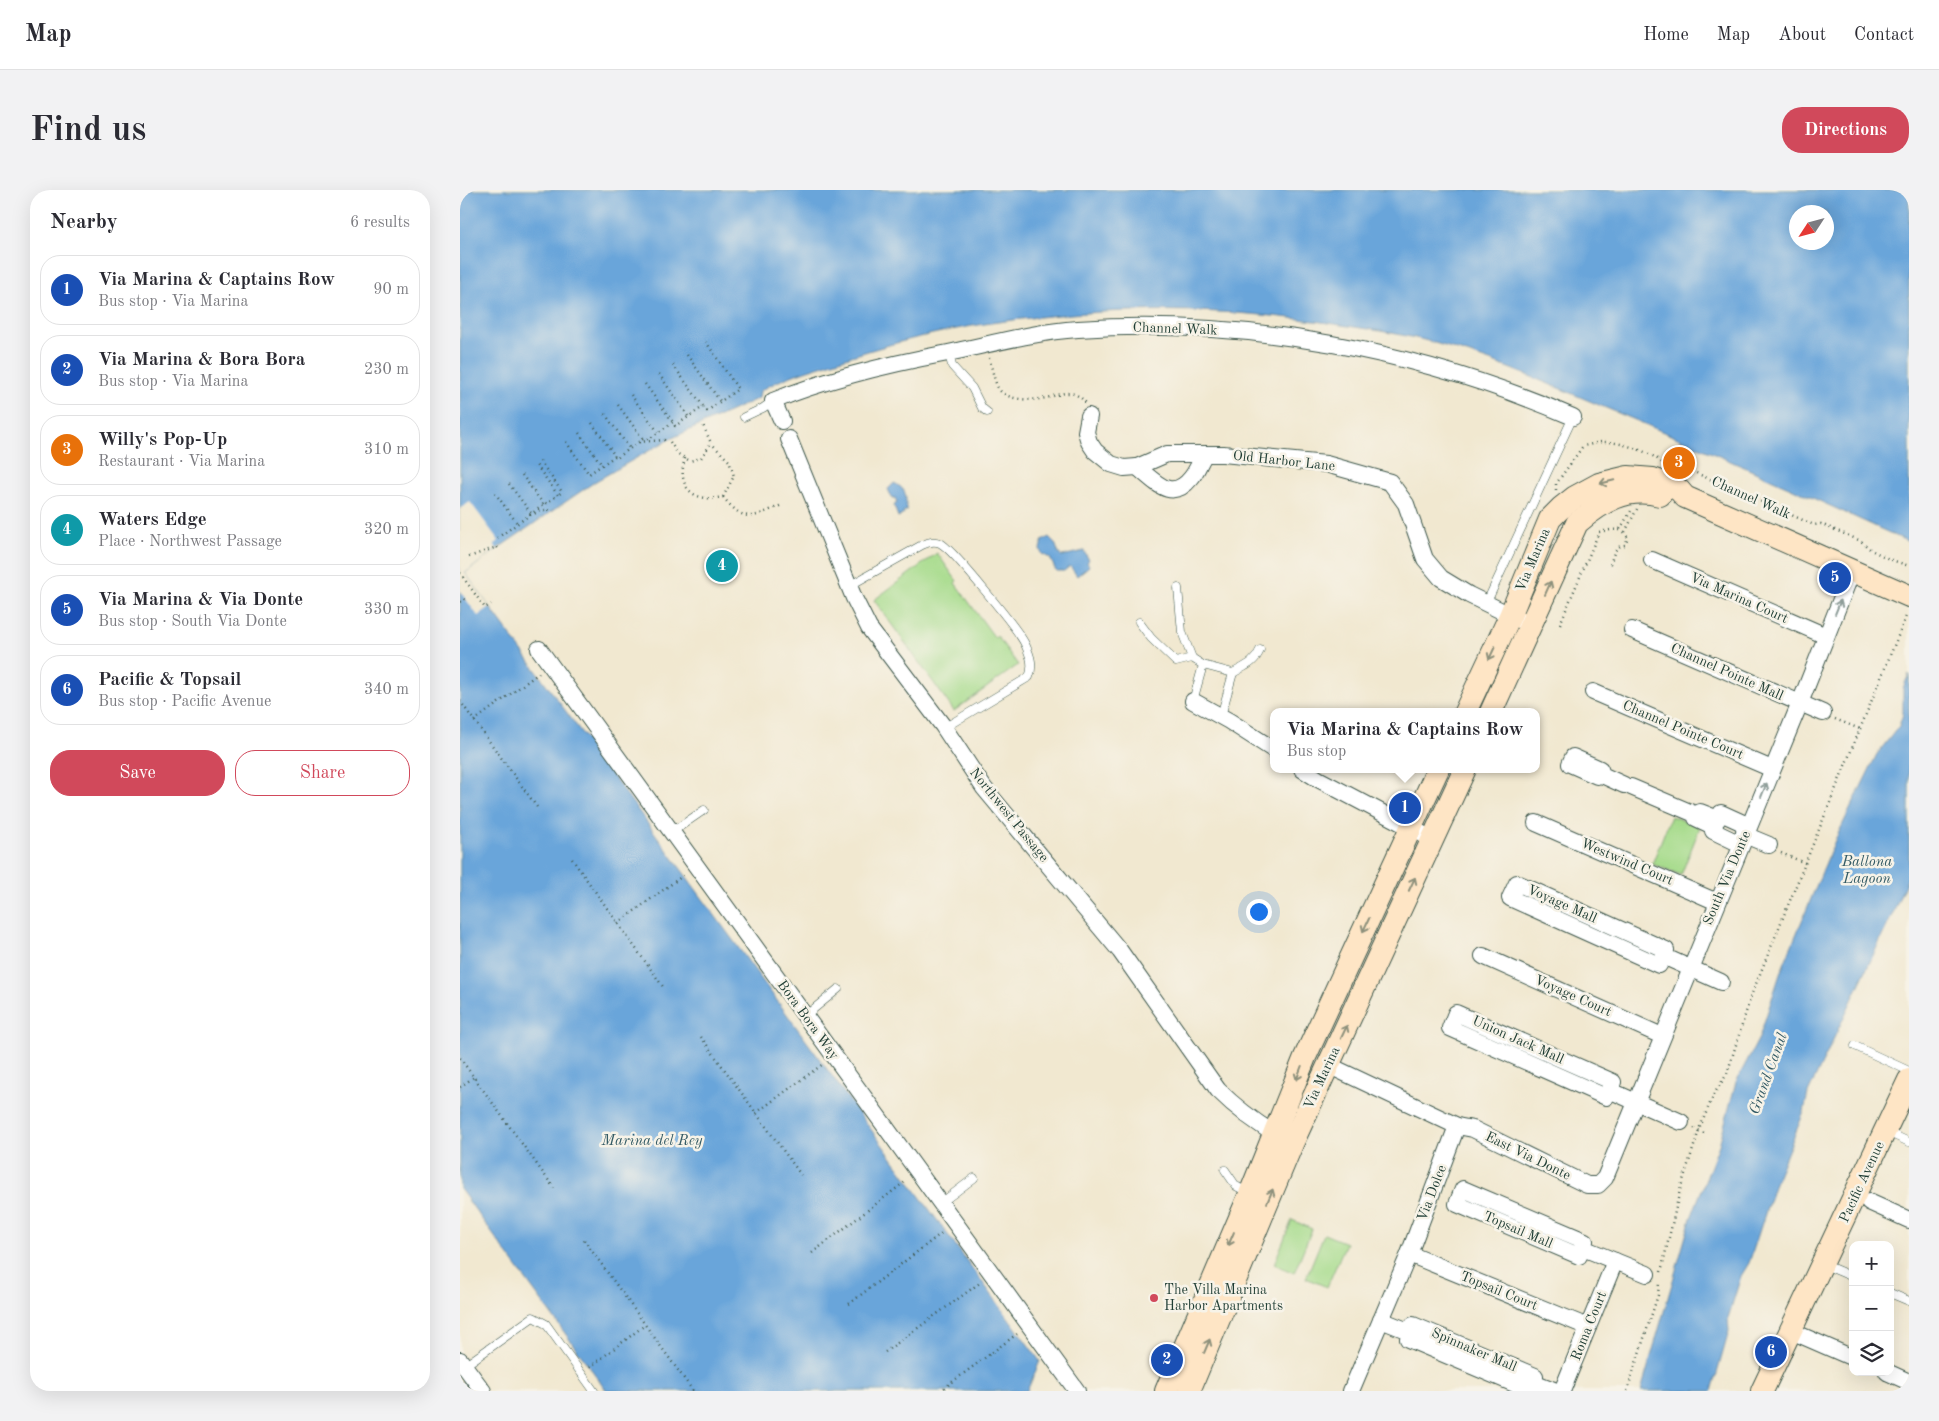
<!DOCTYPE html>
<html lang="en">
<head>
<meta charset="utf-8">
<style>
	:root { --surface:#fff; --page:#f2f2f3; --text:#2b2b33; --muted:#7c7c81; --line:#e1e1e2; --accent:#d1495b }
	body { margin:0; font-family:"Old Standard TT",serif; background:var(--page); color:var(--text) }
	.controls { position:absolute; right:15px; bottom:15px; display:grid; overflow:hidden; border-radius:10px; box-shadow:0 5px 20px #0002 }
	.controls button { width:45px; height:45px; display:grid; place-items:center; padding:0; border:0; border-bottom:1px solid var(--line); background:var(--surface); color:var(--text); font:25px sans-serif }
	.compass { position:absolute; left:1329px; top:15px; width:45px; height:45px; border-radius:50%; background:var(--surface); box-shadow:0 5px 20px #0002; rotate:234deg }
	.you { position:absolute; left:798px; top:721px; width:18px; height:18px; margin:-12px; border:4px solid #fff; border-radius:50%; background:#1a73e8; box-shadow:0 0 0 8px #1a73e833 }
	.badge { display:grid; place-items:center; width:32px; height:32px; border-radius:50%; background:var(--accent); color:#fff; font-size:16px; font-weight:700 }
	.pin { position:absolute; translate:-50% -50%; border:2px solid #fff; box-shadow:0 1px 5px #0006 }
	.popup { position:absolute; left:810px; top:518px; width:270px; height:65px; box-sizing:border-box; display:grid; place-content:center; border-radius:10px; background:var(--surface); filter:drop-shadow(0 1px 4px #0005); font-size:16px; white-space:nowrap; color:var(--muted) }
	.popup b { font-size:19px; color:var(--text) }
	.popup::after { content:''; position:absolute; left:50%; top:100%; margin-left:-10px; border:10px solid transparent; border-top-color:var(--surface) }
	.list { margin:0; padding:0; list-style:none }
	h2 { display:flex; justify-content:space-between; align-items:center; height:65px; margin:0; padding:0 20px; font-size:21px }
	h2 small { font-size:16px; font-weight:400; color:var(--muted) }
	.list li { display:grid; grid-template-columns:32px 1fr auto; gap:15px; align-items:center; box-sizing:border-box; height:70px; margin:0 10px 10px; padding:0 10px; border:1px solid var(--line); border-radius:20px }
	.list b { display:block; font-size:19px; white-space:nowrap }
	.list p { margin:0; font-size:16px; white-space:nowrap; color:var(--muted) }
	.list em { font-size:16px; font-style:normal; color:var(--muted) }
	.actions { display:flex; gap:10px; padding:15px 20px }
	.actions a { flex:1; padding:11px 0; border:1px solid var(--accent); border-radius:20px; text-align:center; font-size:18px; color:var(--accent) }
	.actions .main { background:var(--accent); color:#fff }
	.icon { flex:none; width:28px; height:28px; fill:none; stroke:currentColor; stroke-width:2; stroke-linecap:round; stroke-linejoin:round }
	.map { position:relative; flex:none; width:1449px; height:1201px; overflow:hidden; border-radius:20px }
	header { display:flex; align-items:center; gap:30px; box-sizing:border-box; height:70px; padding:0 25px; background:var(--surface); border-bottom:1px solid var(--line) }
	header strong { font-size:24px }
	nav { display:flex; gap:28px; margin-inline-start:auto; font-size:18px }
	.intro { display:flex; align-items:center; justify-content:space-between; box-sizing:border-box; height:120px; padding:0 30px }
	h1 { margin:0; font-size:35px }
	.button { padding:12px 22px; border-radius:20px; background:var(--accent); color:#fff; font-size:18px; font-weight:700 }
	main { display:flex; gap:30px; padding:0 30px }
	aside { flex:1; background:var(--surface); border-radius:20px; box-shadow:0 5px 20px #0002 }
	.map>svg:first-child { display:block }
	.green { fill:#a6db8b; stroke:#628c60 }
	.water { fill:#69a5da; stroke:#447187; fill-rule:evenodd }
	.pier { fill:#f1e8d0 }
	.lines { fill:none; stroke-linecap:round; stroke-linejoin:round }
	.lane-casing { stroke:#3e574b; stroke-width:9 }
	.street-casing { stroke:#3e574b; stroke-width:18 }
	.secondary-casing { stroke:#3e574b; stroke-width:24 }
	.path { stroke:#3e574b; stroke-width:2.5; stroke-dasharray:1 4; stroke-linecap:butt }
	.lane { stroke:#fff; stroke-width:8 }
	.street { stroke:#fff; stroke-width:16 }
	.secondary { stroke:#fee5c5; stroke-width:22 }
	.oneway { stroke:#8e917c }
	.oneway2 { stroke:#8f9e9a }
	.poi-dot { fill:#d1495b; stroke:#f7f3e8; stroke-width:2 }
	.labels { text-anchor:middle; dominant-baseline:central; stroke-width:5; stroke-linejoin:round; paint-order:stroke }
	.street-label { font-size:14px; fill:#1f3d34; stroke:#f7f3e8 }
	.poi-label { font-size:14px; fill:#1f3d34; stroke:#f7f3e8; text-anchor:start }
	.water-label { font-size:15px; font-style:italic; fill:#355c66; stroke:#f7f3e8 }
</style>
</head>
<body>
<header>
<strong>Map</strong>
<nav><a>Home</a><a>Map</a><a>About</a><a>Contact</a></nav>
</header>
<div class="intro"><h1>Find us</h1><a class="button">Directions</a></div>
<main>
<aside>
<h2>Nearby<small>6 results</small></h2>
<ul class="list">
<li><span class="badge" style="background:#1a4fb4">1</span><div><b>Via Marina &amp; Captains Row</b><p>Bus stop · Via Marina</p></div><em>90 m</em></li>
<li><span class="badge" style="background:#1a4fb4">2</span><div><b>Via Marina &amp; Bora Bora</b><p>Bus stop · Via Marina</p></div><em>230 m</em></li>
<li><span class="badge" style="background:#e8710a">3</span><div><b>Willy's Pop-Up</b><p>Restaurant · Via Marina</p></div><em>310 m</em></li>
<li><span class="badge" style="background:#0f9aa8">4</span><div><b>Waters Edge</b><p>Place · Northwest Passage</p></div><em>320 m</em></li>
<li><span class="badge" style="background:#1a4fb4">5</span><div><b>Via Marina &amp; Via Donte</b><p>Bus stop · South Via Donte</p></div><em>330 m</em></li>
<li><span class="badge" style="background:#1a4fb4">6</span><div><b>Pacific &amp; Topsail</b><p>Bus stop · Pacific Avenue</p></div><em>340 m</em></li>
</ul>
<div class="actions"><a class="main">Save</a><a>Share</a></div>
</aside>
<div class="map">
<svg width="1449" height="1201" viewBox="0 0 1449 1201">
	<rect width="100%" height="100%" fill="#f7f3e8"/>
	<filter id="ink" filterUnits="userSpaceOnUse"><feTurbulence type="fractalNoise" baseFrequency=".02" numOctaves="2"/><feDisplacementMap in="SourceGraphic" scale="10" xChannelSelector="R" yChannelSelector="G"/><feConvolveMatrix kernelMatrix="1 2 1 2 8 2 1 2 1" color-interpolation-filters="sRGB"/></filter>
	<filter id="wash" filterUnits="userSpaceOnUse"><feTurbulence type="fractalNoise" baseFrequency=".0096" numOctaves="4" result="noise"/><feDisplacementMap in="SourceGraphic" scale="20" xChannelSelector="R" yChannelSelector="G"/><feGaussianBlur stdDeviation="1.12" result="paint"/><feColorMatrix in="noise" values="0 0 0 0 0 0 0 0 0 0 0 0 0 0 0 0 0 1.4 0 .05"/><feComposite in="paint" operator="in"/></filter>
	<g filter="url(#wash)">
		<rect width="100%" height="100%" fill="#f1e8d0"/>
		<!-- green -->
		<g class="green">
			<path d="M 477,363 L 497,391 L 495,393 L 535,448 L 537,446 L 558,475 L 494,521 L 414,410 Z"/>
			<path d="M 1211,626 L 1240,637 L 1221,685 L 1192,674 Z"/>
			<path d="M 832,1030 L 852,1039 L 834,1083 L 814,1074 Z"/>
			<path d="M 864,1044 L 886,1053 L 867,1097 L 846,1088 Z"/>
		</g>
		<!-- water -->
		<g class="water">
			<path d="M 0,0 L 1449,0 L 1449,352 C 1347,305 1244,258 1139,215 C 1082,191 1024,166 964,150 C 936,143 908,139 881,135 C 764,116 648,116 531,133 C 477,141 425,155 373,172 C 348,180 323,187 300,201 L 299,208 L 208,250 L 136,291 L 37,359 L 5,383 L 580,1171 L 567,1201 L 147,1201 L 0,999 ZM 1336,22 L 1366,22 L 1366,52 L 1336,52 Z"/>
			<path d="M 434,293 C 450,301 444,307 447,320 L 443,322 L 444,324 L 438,327 L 434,316 L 437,312 L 435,308 L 432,308 L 428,299 Z"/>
			<path d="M 589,347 L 595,353 L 599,364 L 602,366 L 624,361 L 629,370 L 627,372 L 629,376 L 617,386 L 610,376 L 604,381 L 596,381 L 590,368 L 582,364 L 580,359 L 582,351 Z"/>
			<path d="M 1449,484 L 1449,685 L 1434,721 L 1348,903 L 1344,922 L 1316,990 L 1289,1073 L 1281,1086 L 1268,1128 L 1269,1141 L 1252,1201 L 1181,1201 L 1231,1028 L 1259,955 L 1276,892 L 1299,848 L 1320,784 L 1376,648 L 1417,564 L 1439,536 L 1443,524 L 1443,498 Z"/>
		</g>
		<!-- pier -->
		<path class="pier" d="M 10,312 L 39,351 L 34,354 L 37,359 L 5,383 L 30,417 L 18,426 L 0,401 L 0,319 Z"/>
	</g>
	<g filter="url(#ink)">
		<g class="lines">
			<!-- lane casing -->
			<g class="lane-casing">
				<g id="lane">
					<path d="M 489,163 L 492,176 L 512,198 L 522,218 L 527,222"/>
					<path d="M 284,227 L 303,218 L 313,211"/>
					<path d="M 389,396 L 462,355 C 468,352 474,350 480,353 C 492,358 559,441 565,454 C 570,465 574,475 569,487 L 484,538"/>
					<path d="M 718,398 L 722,442 L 732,468"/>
					<path d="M 1026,414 L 1113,227"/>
					<path d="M 679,432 L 691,448 L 716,472 L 732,468 L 743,475 L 733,511"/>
					<path d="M 743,475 L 773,483 C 785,476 795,473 800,460"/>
					<path d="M 761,526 L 773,483"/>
					<path d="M 212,642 L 244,620"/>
					<path d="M 345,826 L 378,799"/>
					<path d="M 1395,856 L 1449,881"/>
					<path d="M 1427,942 L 1449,952"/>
					<path d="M 765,980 L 776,996 L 789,1003"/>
					<path d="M 481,1013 L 514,988"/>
					<path d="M 1365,1075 L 1393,1087"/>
					<path d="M 1430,1103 L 1449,1111"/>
					<path d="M 3,1177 L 73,1127 L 86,1134 L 134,1201"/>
				</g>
			</g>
			<!-- street casing -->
			<g class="street-casing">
				<g id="street">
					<path d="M 629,226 L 626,242 L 629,252 L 635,261 L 651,274 L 664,278 L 677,277 L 707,264 L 763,264 L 866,274 L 930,292 L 946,314 L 965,369 L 981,388 L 1009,405 L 1060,430"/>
					<path d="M 322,231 L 313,211 C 369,188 429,174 488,163 C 531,154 574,142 618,139 C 787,128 958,160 1113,227"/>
					<path d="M 329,249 L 394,408 L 409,438 L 483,536 L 524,598 L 660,761 L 758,900 C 778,920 799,935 823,949"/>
					<path d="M 677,277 C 695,291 711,313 731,288 C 737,281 740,271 745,264"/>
					<path d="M 1192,370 L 1366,446"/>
					<path d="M 1172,440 L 1363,523"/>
					<path d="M 79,459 L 617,1201"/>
					<path d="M 1133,502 L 1312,579"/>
					<path d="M 733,511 L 769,531 L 814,560"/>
					<path d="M 842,579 L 858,589 L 972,649"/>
					<path d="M 1142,585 L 1140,579 L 1113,567 L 1110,574 L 1137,586 L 1142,585 L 1164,595"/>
					<path d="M 1171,597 L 1237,625 L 1236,628 L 1255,637 L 1253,641 L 1276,652 L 1285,645"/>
					<path d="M 1240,622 L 1258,629 L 1261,623 L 1283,633 L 1285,645"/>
					<path d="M 1076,633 L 1257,712"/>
					<path d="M 1285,645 L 1309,655"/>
					<path d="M 1057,693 L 1206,760 L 1199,775 L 1050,708 Z"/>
					<path d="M 1023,766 L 1202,846"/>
					<path d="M 1203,766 L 1261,792"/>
					<path d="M 996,823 L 1153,892 L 1146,907 L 990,838 Z"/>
					<path d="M 868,875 L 997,936 L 949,1064 L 891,1201"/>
					<path d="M 1149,900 L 1221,932"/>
					<path d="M 997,936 L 1013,939 L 1127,995 L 1138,995 L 1145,988 L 1340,513 L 1393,379"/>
					<path d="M 1003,999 L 1125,1051 L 1119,1066 L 997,1014 Z"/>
					<path d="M 1409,1012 L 1449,1030"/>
					<path d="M 1123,1058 L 1187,1084"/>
					<path d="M 949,1064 L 1128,1137"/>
					<path d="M 921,1130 L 951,1142"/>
					<path d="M 953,1135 L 1075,1186 L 1069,1200 L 948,1149 Z"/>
					<path d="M 1331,1141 L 1393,1168"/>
					<path d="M 0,1170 L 23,1201"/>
					<path d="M 1427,1182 L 1449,1192"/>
					<path d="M 1073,1192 L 1096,1201"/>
					<path d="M 0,1199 L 1,1201"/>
					<path d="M 1102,1201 L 1155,1071"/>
				</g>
			</g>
			<!-- secondary casing -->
			<g class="secondary-casing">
				<g id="secondary">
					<path d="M 1005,522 L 1050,426 L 1090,329 L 1101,318 L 1115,307 L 1139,294 L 1168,287 L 1193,289 L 1204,293 L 1219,300 L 1225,307 L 1449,406"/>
					<path d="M 1031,522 L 1117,333 C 1142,312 1166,296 1200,305"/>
					<path d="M 706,1201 L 790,1004 L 845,867 L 978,579"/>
					<path d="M 729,1201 L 832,954 L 1005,579"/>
					<path d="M 1302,1201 L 1449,890"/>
				</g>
			</g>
			<!-- path -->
			<g class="path">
				<path d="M 227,165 L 260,211"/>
				<path d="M 529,168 C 531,175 535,193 538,198 C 546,211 573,211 586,208 C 603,204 612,197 626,213"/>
				<path d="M 213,175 L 243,216"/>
				<path d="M 199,184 L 228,226"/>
				<path d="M 185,194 L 213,232"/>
				<path d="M 171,205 L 198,242"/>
				<path d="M 158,215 L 183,249"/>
				<path d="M 145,224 L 170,259"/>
				<path d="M 132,233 L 155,266"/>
				<path d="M 119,243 L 142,275"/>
				<path d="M 106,252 L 129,284 L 155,266 L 157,268 L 183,249 L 189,249 L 213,232 L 215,236 L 243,217 L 247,221 L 278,199 L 246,152"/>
				<path d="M 179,252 L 204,250 L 206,253"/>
				<path d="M 210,252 L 218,264 L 230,271 L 241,268 L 251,253 L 243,235"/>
				<path d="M 225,268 C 216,298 234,313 263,307 L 274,286 L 269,271 L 251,253"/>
				<path d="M 80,271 L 102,302 L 98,305"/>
				<path d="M 1208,275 L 1218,275 L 1354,335 L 1361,334 L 1401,351 L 1411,360 L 1429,369 L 1449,376"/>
				<path d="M 62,285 L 84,315"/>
				<path d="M 49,294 L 71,323"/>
				<path d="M 1096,300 L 1096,294 L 1123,256 C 1130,255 1137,252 1143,252 C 1158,251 1192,262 1202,273"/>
				<path d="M 35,303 L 57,333"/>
				<path d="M 263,307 C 286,335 292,327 322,315"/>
				<path d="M 70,325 L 88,319 L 91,323"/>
				<path d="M 1160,339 L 1171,321"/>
				<path d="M 1165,342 L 1177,319"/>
				<path d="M 37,348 L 98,305 L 76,275"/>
				<path d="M 9,367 L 37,357 L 40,360"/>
				<path d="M 0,383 L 25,418 L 31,414"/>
				<path d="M 0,412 L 5,409"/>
				<path d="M 1100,434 L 1139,342 C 1151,340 1161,336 1168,348 L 1165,355 C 1153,356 1153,368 1149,378"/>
				<path d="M 0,511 L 77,617"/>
				<path d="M 1375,529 L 1400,539"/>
				<path d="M 14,531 L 79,483"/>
				<path d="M 1321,663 L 1345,673"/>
				<path d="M 112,669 L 204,798"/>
				<path d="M 158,733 L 225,684"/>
				<path d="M 241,847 L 341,985"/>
				<path d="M 0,868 L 94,998"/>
				<path d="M 0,897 L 14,887"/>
				<path d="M 296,923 L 363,874"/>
				<path d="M 1234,938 L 1246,944"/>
				<path d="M 124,1050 L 233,1201"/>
				<path d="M 352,1063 L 446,991"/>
				<path d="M 1201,1082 L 1220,1000 L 1240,937 L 1254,904 L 1267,884 L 1291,806 L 1447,424"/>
				<path d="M 389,1114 L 483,1042"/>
				<path d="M 425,1162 L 521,1092"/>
				<path d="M 130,1177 L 185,1135"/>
				<path d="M 480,1201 L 557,1144"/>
				<path d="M 1167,1201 L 1198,1105 L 1199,1093"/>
			</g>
			<!-- lane -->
			<use href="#lane" class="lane"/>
			<!-- street -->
			<use href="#street" class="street"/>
			<!-- secondary -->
			<use href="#secondary" class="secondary"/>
		</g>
		<!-- one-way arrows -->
		<defs><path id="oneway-shaft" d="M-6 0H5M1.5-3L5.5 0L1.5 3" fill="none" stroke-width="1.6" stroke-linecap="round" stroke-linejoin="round" transform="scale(1.25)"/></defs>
		<g class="oneway">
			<use href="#oneway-shaft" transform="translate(1147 292) rotate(166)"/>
			<use href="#oneway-shaft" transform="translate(1088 398) rotate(-66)"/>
			<use href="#oneway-shaft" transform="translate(1032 463) rotate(115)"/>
			<use href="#oneway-shaft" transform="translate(952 694) rotate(-65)"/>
			<use href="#oneway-shaft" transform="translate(906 735) rotate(115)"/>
			<use href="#oneway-shaft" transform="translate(884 842) rotate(-65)"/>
			<use href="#oneway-shaft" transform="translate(839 883) rotate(111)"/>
			<use href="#oneway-shaft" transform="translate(810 1006) rotate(-67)"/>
			<use href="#oneway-shaft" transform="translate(771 1049) rotate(113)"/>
			<use href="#oneway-shaft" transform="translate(747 1156) rotate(-67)"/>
		</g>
		<g class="oneway2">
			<use href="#oneway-shaft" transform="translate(1378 417) rotate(-68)"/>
			<use href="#oneway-shaft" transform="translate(1304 600) rotate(-68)"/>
		</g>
	</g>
	<!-- markers -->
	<circle class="poi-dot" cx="694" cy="1108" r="5"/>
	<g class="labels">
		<!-- street labels -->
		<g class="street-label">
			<text transform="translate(715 139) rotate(2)">Channel Walk</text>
			<text transform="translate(824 271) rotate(6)">Old Harbor Lane</text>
			<text transform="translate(1291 308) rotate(24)">Channel Walk</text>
			<text transform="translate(1073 370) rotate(-67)">Via Marina</text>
			<text transform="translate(1279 408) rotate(24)">Via Marina Court</text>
			<text transform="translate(1267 482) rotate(24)">Channel Pointe Mall</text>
			<text transform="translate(1223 540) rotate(23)">Channel Pointe Court</text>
			<text transform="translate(549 625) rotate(51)">Northwest Passage</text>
			<text transform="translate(1167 672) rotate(23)">Westwind Court</text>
			<text transform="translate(1267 688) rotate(-67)">South Via Donte</text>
			<text transform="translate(1102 714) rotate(24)">Voyage Mall</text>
			<text transform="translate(1113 806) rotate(24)">Voyage Court</text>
			<text transform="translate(348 830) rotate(54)">Bora Bora Way</text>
			<text transform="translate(1058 850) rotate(24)">Union Jack Mall</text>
			<text transform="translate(862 888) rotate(-65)">Via Marina</text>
			<text transform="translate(1068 966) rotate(26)">East Via Donte</text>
			<text transform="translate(1402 992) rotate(-65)">Pacific Avenue</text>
			<text transform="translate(972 1003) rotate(-69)">Via Dolce</text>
			<text transform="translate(1058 1040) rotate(23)">Topsail Mall</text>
			<text transform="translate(1039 1101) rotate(22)">Topsail Court</text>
			<text transform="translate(1129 1136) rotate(-68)">Roma Court</text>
			<text transform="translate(1014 1160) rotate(23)">Spinnaker Mall</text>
		</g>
		<!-- poi labels -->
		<g class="poi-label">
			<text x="704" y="1100">The Villa Marina<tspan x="704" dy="16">Harbor Apartments</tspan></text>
		</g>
		<!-- water labels -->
		<g class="water-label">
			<text x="1407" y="672">Ballona<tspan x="1407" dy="17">Lagoon</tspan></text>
			<text transform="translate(1309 884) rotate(-70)">Grand Canal</text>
			<text x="192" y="951">Marina del Rey</text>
		</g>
	</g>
</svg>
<div class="controls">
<button>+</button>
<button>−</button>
<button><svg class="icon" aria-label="layers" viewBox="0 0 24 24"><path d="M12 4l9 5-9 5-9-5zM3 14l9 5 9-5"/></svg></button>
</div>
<svg class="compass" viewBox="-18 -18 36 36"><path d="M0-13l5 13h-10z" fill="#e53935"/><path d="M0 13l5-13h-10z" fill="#7c7c81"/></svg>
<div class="you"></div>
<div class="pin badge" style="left:945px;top:618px;background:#1a4fb4">1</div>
<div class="popup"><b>Via Marina &amp; Captains Row</b>Bus stop</div>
<div class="pin badge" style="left:707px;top:1170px;background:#1a4fb4">2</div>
<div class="pin badge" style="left:1219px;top:273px;background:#e8710a">3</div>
<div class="pin badge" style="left:262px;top:376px;background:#0f9aa8">4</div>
<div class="pin badge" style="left:1375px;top:388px;background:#1a4fb4">5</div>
<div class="pin badge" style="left:1311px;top:1162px;background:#1a4fb4">6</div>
</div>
</main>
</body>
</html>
